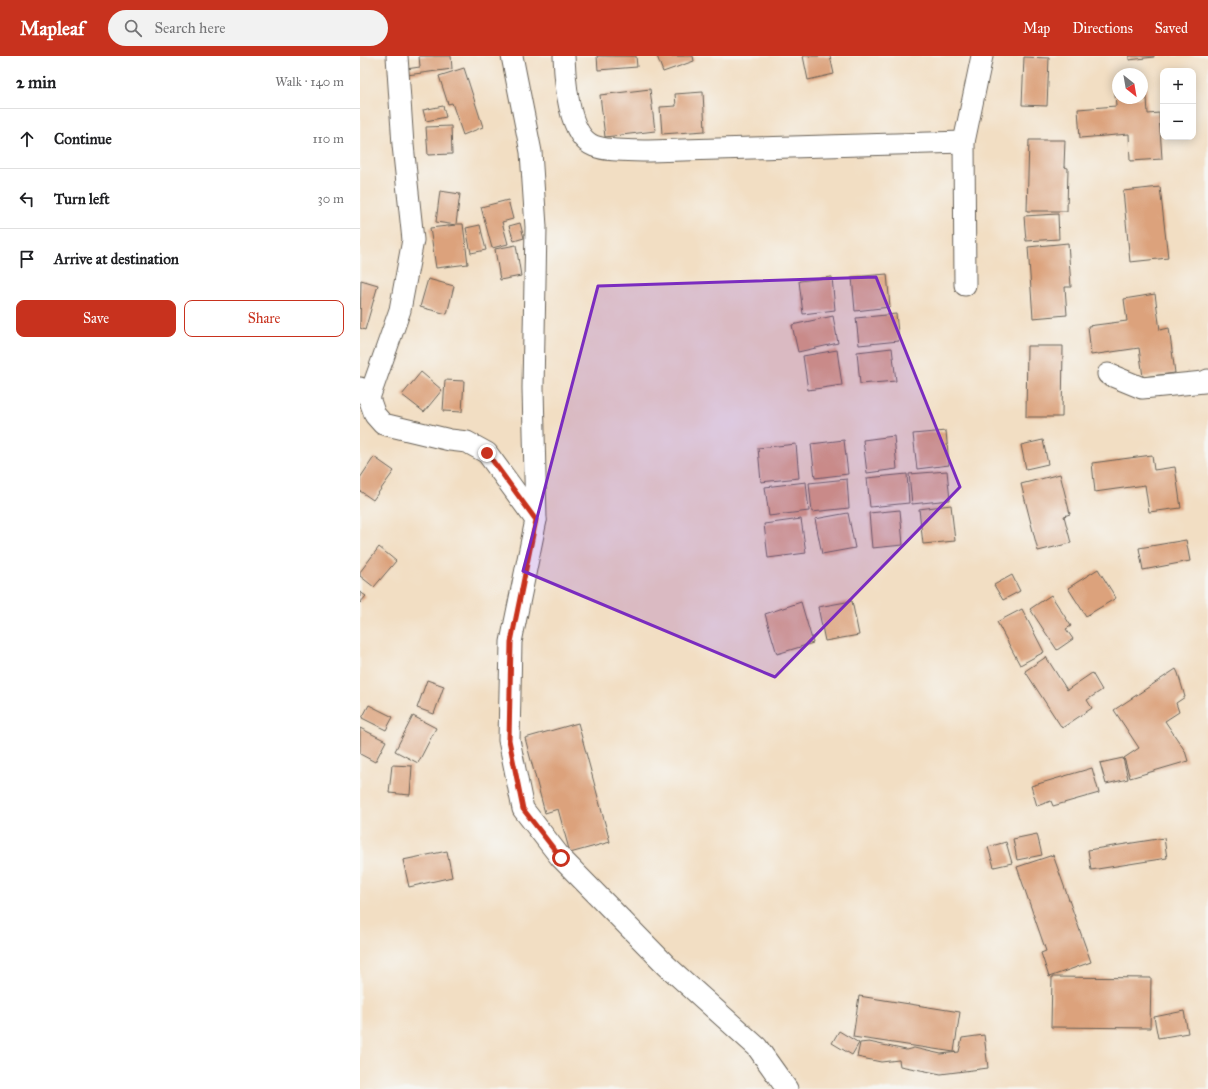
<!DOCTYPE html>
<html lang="en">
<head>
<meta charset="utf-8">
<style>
	:root { --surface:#fff; --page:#f2f2f2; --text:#202124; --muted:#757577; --line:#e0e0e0; --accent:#c8321e }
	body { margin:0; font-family:"IM FELL Great Primer",serif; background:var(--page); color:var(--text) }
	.controls { position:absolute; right:12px; top:12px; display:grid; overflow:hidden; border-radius:8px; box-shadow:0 2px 10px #0003 }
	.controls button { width:36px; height:36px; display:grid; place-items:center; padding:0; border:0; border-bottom:1px solid var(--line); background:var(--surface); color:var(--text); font:20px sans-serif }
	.compass { position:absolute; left:752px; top:12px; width:36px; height:36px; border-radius:50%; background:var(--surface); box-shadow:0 2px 10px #0003; rotate:149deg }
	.stop { position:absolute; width:12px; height:12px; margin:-9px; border:3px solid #c8321e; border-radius:50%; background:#fff }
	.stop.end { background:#c8321e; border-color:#fff; box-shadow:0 1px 4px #0008 }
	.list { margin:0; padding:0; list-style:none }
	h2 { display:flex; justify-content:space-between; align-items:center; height:52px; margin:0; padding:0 16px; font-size:17px }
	h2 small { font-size:13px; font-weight:400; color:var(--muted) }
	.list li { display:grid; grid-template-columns:26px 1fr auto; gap:12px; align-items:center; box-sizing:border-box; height:60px; padding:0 16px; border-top:1px solid var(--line) }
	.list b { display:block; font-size:15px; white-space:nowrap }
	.list em { font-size:13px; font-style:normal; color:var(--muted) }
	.actions { display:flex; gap:8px; padding:12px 16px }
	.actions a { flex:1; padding:9px 0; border:1px solid var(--accent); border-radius:8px; text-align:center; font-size:14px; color:var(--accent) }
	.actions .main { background:var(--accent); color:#fff }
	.icon { flex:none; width:22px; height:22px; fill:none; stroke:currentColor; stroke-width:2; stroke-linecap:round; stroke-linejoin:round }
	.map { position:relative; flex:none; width:848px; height:1033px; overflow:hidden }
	header { display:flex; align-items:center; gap:24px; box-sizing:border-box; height:56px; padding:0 20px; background:var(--accent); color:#fff }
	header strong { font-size:19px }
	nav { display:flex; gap:22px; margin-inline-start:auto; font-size:14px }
	.search { width:280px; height:36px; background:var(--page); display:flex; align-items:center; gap:10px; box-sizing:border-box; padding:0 14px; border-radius:22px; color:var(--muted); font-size:15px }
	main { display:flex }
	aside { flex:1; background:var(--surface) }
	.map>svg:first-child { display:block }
	.building { fill:#dca27b }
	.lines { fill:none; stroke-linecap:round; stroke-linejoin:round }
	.minor-casing { stroke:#676056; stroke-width:23 }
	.minor { stroke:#fff; stroke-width:21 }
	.route { stroke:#c8321e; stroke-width:5 }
	.marked { fill:#7b2cbf; fill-opacity:0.2; stroke:#7b2cbf; stroke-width:3; stroke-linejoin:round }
</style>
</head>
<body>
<header>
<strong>Mapleaf</strong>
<div class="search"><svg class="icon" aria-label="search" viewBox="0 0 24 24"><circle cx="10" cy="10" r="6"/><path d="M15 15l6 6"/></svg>Search here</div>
<nav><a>Map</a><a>Directions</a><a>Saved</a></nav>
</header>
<main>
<aside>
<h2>2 min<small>Walk · 140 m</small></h2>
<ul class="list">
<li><svg class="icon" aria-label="ahead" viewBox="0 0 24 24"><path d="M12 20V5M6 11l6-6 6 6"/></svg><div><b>Continue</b></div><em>110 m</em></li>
<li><svg class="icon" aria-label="left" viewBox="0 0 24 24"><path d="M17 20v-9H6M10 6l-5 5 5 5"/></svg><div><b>Turn left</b></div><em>30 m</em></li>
<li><svg class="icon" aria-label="arrive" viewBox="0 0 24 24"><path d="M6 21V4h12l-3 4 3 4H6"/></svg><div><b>Arrive at destination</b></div></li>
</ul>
<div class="actions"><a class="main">Save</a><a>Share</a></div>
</aside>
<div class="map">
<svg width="848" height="1033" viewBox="0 0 848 1033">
	<rect width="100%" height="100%" fill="#f6f6f2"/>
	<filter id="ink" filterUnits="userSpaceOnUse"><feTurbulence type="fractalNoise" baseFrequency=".025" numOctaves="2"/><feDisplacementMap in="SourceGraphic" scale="8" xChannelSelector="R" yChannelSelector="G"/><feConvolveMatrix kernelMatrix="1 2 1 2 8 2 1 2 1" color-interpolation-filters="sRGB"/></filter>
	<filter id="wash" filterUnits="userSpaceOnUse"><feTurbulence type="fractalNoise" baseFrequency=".012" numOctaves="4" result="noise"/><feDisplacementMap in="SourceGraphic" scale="16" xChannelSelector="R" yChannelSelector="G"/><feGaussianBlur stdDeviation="0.9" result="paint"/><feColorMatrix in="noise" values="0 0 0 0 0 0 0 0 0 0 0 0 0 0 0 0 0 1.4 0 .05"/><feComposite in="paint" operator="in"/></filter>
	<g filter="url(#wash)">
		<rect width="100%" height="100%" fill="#f2dec3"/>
		<g id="blocks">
			<!-- building -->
			<g class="building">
				<path d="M 59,0 L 91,0 L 92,13 L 47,19 L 46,13 L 60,11 Z"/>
				<path d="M 237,0 L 276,0 L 277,11 L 238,14 Z"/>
				<path d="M 297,0 L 333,0 L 334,5 L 303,16 Z"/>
				<path d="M 443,0 L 470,0 L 474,18 L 448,24 Z"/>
				<path d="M 769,0 L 794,0 L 794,1 L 769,4 Z"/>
				<path d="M 664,1 L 689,2 L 687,50 L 662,49 Z"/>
				<path d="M 104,12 L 123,71 L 103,79 L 92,47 L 88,48 L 79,20 Z"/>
				<path d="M 786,25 L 788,58 L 799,57 L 802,103 L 770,105 L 769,78 L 720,82 L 718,53 L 756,50 L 754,27 L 758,27 L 758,42 L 782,42 L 782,26 Z"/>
				<path d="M 290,33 L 295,75 L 245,81 L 240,39 Z"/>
				<path d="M 343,36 L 345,75 L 302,78 L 300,51 L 316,50 L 315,38 Z"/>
				<path d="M 83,50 L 86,61 L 66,65 L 63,54 Z"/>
				<path d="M 91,70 L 92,98 L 68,99 L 66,71 Z"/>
				<path d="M 669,84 L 705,84 L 704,111 L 708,112 L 707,155 L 667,155 Z"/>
				<path d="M 800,131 L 808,202 L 770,206 L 763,135 Z"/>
				<path d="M 80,135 L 100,138 L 96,168 L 103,168 L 108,208 L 76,212 L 70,172 L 96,169 L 76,166 Z"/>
				<path d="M 148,144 L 153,163 L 142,166 L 148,188 L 132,192 L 121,151 Z"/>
				<path d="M 698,158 L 699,183 L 666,185 L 664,160 Z"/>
				<path d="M 160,167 L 164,182 L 154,185 L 149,170 Z"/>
				<path d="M 120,169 L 126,194 L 111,197 L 106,172 Z"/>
				<path d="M 708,187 L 711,231 L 705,231 L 707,259 L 673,262 L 668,191 Z"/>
				<path d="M 156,189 L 161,220 L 140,224 L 135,193 Z"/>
				<path d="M 527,218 L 530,251 L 495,255 L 492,221 Z"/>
				<path d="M 472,221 L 475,254 L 443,258 L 439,225 Z"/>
				<path d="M 68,223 L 94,230 L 87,258 L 60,251 Z"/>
				<path d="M 1,224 L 18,229 L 5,274 L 0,272 Z"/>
				<path d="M 795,238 L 800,274 L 809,272 L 815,317 L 783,321 L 779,292 L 731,299 L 728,270 L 767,265 L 764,243 Z"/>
				<path d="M 536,258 L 539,285 L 499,289 L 496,262 Z"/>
				<path d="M 473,260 L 478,287 L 438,296 L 432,269 Z"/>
				<path d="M 667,290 L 703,290 L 702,361 L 666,361 Z"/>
				<path d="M 532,292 L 536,325 L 500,328 L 497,296 Z"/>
				<path d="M 477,294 L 482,329 L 448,334 L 443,300 Z"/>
				<path d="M 61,316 L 82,334 L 64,356 L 42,339 Z"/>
				<path d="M 85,324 L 104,325 L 102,356 L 83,355 Z"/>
				<path d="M 586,375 L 589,409 L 557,413 L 553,378 Z"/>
				<path d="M 534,380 L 537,413 L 507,417 L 503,384 Z"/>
				<path d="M 484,384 L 488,418 L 455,422 L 451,388 Z"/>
				<path d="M 683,384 L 688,408 L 666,413 L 661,389 Z"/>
				<path d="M 436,388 L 439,422 L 401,426 L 398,392 Z"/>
				<path d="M 792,399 L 794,414 L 815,411 L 821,452 L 789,456 L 785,429 L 735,436 L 732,407 Z"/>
				<path d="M 14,401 L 34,415 L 13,444 L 0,435 L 0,422 Z"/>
				<path d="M 587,415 L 590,444 L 552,448 L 549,418 Z"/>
				<path d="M 547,418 L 549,447 L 510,451 L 507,422 Z"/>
				<path d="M 700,418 L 710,458 L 704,460 L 711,487 L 678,495 L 661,428 Z"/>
				<path d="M 487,423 L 489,452 L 452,456 L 449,427 Z"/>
				<path d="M 446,426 L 449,455 L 409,460 L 405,431 Z"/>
				<path d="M 591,449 L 595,485 L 563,488 L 559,453 Z"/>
				<path d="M 540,454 L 543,489 L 512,492 L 509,457 Z"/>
				<path d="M 488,457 L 495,492 L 462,498 L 455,463 Z"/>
				<path d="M 441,463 L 446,497 L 408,502 L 404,468 Z"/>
				<path d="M 826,484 L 830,505 L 783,514 L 779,492 Z"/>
				<path d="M 19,491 L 36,505 L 14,531 L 0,520 L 0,516 Z"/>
				<path d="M 738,513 L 756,542 L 726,560 L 708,532 Z"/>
				<path d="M 652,519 L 660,535 L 643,544 L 634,529 Z"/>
				<path d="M 0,536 L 6,540 L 0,547 Z"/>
				<path d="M 691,539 L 711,570 L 706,573 L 713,583 L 697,594 L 670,553 Z"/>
				<path d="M 492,545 L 499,579 L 465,585 L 458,551 Z"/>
				<path d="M 441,546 L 453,587 L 417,598 L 405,558 Z"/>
				<path d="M 662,553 L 684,596 L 660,609 L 637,566 Z"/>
				<path d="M 686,601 L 707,634 L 732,617 L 742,634 L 727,644 L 732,652 L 702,672 L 665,615 Z"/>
				<path d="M 816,613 L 818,617 L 825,641 L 816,647 L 819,656 L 805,665 L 825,695 L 828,705 L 770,722 L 764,702 L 779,692 L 754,654 Z"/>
				<path d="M 67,624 L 84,630 L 74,658 L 57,652 Z"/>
				<path d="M 9,649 L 33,661 L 26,674 L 2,662 Z"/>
				<path d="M 53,660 L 76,672 L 58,707 L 35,695 Z"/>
				<path d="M 218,667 L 250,786 L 210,797 L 198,753 L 185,757 L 165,682 Z"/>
				<path d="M 0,672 L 26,685 L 15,706 L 0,698 Z"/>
				<path d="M 763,702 L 768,723 L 746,728 L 740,707 Z"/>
				<path d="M 32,709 L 52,710 L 50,739 L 29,737 Z"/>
				<path d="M 732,712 L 739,737 L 693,750 L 691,745 L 677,750 L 671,730 Z"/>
				<path d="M 677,778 L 682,799 L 657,804 L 653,783 Z"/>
				<path d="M 804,782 L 807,802 L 731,814 L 728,794 Z"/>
				<path d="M 646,786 L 652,807 L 634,811 L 628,791 Z"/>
				<path d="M 87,795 L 92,821 L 49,831 L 43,804 Z"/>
				<path d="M 693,799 L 731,906 L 689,921 L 681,897 L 686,895 L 657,811 Z"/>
				<path d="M 692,921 L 791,922 L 790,972 L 691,971 Z"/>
				<path d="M 499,940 L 600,956 L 594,996 L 493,981 Z"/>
				<path d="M 824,955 L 828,977 L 798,982 L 794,961 Z"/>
				<path d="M 479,975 L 499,987 L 492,999 L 472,987 Z"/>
				<path d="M 624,979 L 628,1012 L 581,1018 L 540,1010 L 539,1004 L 521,1006 L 497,1001 L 500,987 L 509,986 L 546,994 L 554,992 L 581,998 L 599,996 L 602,982 Z"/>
			</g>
		</g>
	</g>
	<g filter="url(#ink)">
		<use href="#blocks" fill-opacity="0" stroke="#676056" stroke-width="1"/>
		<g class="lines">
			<!-- minor casing -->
			<g class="minor-casing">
				<g id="minor">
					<path d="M 152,0 L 171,96 L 176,171 L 173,332 L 176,464 L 151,586 L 149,684 L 163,753 L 201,802 L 307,910 L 397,991 L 427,1033"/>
					<path d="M 204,0 C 205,24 208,80 234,90 C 249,96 273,94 289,95 L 604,86"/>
					<path d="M 605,229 L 604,86 L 622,0"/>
					<path d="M 748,318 L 782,332 L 844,326 L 848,324"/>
					<path d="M 0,332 L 9,342 L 15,359 L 23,368 L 90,384 L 107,386 L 127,397 L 176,464"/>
					<path d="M 9,342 L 40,254 L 53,184 L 43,89 L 37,0"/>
				</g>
			</g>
			<!-- minor -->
			<use href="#minor" class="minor"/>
		</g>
	</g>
	<g class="lines" filter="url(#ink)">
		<!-- route -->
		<path class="route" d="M 127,397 L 176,464 L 151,586 L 149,684 L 163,753 L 201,802"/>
	</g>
	<!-- marked area -->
	<path class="marked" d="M 516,221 L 600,431 L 415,621 L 163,515 L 238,230 Z"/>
</svg>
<div class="controls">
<button>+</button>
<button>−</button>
</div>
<svg class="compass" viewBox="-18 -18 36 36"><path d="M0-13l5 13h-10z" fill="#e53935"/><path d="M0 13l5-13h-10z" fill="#757577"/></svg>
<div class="stop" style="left:201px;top:802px"></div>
<div class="stop end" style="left:127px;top:397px"></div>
</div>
</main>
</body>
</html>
